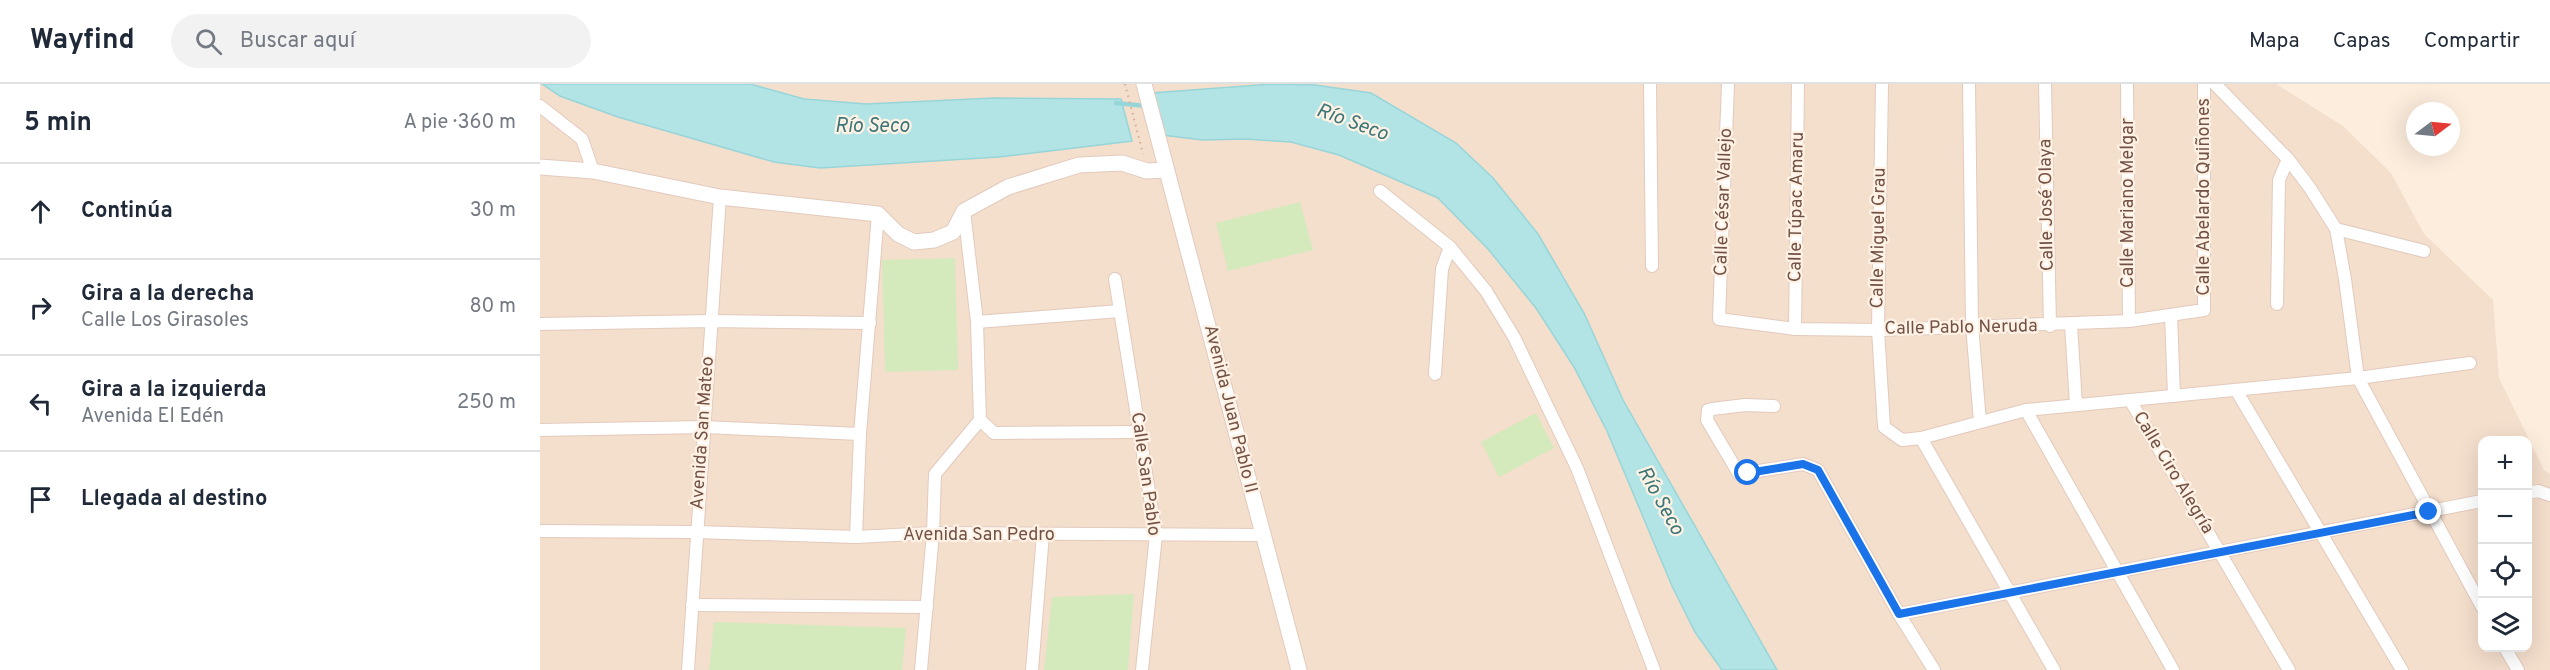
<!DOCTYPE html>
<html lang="es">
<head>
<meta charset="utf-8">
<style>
	:root { --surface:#fff; --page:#f2f2f3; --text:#1f2937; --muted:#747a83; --line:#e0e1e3 }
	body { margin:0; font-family:Overpass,sans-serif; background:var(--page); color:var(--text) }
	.controls { position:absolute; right:18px; bottom:18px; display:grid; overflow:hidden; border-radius:12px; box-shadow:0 6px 24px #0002 }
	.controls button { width:54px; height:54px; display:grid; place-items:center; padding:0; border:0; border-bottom:2px solid var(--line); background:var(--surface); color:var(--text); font:30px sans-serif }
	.compass { position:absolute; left:1866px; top:18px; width:54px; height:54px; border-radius:50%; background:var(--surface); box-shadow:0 6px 24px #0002; rotate:74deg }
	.stop { position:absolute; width:18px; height:18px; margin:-14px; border:4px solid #1a73e8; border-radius:50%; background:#fff }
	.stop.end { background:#1a73e8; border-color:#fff; box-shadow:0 2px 6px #0008 }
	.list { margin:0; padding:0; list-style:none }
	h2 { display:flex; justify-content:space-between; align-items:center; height:78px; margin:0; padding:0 24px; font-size:26px }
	h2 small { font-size:20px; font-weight:400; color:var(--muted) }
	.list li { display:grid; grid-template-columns:39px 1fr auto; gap:18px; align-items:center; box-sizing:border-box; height:96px; padding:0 24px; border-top:2px solid var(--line) }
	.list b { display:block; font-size:22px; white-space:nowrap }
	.list p { margin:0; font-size:20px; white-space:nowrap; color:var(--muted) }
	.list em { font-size:20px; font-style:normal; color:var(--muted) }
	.icon { flex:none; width:33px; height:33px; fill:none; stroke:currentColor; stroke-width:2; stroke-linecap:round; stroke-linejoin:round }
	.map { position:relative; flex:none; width:2010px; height:586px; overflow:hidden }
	header { display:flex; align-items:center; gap:36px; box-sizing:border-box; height:84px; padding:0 30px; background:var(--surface); border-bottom:2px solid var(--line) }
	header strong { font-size:28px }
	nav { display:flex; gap:33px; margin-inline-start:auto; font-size:21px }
	.search { width:420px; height:54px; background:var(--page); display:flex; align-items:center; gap:15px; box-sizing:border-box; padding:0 21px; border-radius:33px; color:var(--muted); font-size:22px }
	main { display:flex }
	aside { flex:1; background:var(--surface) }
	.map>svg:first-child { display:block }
	.residential { fill:#f4decc; fill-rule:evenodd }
	.green { fill:#d4eabc }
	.water { fill:#b2e4e6; stroke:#98d5d8; stroke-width:1.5 }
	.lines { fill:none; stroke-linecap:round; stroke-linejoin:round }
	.stream { stroke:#98d5d8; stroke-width:4.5 }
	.minor-casing { stroke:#e2cabd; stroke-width:14 }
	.tertiary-casing { stroke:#e2cabd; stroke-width:17 }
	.path { stroke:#d7aa98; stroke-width:2; stroke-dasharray:1.5 4.5; stroke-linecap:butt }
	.minor { stroke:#fff; stroke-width:12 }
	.tertiary { stroke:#fff; stroke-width:15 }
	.route { stroke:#1a73e8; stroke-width:8 }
	.labels { text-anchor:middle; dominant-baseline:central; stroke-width:4.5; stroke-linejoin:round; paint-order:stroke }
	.street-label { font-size:18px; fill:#725146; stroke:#fff2e4 }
	.water-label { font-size:20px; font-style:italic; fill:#3a7679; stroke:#fff2e4 }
</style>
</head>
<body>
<header>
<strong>Wayfind</strong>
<div class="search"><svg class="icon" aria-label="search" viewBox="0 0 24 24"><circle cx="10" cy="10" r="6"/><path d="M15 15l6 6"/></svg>Buscar aquí</div>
<nav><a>Mapa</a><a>Capas</a><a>Compartir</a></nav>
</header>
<main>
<aside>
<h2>5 min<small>A pie · 360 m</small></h2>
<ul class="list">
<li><svg class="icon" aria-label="ahead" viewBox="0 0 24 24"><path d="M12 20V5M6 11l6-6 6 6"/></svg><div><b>Continúa</b></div><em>30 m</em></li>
<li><svg class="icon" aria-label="right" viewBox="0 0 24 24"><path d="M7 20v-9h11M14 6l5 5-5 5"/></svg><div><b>Gira a la derecha</b><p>Calle Los Girasoles</p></div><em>80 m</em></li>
<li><svg class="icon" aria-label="left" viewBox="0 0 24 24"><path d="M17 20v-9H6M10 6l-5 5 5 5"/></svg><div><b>Gira a la izquierda</b><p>Avenida El Edén</p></div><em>250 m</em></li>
<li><svg class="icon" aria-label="arrive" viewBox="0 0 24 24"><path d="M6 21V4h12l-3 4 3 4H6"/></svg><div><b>Llegada al destino</b></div></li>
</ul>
</aside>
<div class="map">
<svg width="2010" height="586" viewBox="0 0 2010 586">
	<rect width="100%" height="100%" fill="#fdeddd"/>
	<!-- residential -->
	<path class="residential" d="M 0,0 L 1736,0 L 1803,42 L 1851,89 L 1884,150 L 1953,216 L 1959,294 L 2004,386 L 2010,390 L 2010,586 L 0,586 ZM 1942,356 L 1988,356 L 1988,564 L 1942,564 Z"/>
	<!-- green -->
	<g class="green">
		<path d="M 760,118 L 773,166 L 688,187 L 676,139 Z"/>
		<path d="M 415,174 L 418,286 L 345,288 L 342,176 Z"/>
		<path d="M 996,329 L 1014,364 L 959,393 L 941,358 Z"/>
		<path d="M 594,510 L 588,586 L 504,586 L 512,513 Z"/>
		<path d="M 174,538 L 366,544 L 362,586 L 169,586 Z"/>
	</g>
	<!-- water -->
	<g class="water">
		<path d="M 2,0 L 210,0 L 264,15 L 326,20 L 454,14 L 581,15 L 592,57 L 459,73 L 280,84 L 234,78 L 78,33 L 20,12 Z"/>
		<path d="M 733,0 L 775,1 L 831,9 L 916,59 L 953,94 L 998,150 L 1044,229 L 1083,316 L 1237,586 L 1182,586 L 1155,548 L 1132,502 L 1067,347 L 1034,283 L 996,224 L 948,165 L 898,114 L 799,71 L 751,58 L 704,55 L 663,56 L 622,51 L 612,9 Z"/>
	</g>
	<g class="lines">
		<!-- stream -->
		<path class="stream" d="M 576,19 L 606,22"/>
		<!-- minor casing -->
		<g class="minor-casing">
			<g id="minor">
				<path d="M 1110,0 L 1112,182"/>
				<path d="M 1188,0 L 1179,235 L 1255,245 L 1338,246 L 1589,237 L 1664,226 L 1664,0"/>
				<path d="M 1342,0 L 1338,246 L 1344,343 L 1362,356 L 1381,354 L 1486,326 L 1818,294 L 1930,279"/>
				<path d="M 1429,0 L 1432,241 L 1440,338"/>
				<path d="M 1505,0 L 1510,242"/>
				<path d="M 1587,0 L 1589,237"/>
				<path d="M 1675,0 L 1748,75 L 1770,104 L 1796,145 L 1805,195 L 1818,294 L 1942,523"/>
				<path d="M 0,22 L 42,55 L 53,87"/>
				<path d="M 840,107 L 910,163 L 946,207 L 974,253 L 1037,384 L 1114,586"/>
				<path d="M 1796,145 L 1884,167"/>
				<path d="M 575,195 L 616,451 L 602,586"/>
				<path d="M 1737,220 L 1739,96 L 1748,75"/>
				<path d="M 1631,231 L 1634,312"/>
				<path d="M 437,238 L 580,227"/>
				<path d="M 0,240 L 171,237 L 330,239"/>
				<path d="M 1531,240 L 1536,321"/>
				<path d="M 1255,245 L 1258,0"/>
				<path d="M 895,290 L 902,185 L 910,163"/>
				<path d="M 1696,306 L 1862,586"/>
				<path d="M 1590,316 L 1749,586"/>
				<path d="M 1234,322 L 1205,321 L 1172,325 L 1168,326 L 1167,336 L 1199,390 L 1263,380 L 1278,386 L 1359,530 L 1394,586"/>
				<path d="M 1486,326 L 1633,586"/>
				<path d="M 440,336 L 454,349 L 600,348"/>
				<path d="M 0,346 L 164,343 L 320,350"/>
				<path d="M 1381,354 L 1514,586"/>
				<path d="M 1988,409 L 1998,407 L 2010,411"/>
				<path d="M 0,447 L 156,448 L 316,453 L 393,449 L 722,451"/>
				<path d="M 316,453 L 320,350 L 338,130"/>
				<path d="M 152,521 L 387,523"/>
				<path d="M 1359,530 L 1942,417"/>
				<path d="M 1965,564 L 1978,586"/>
				<path d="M 148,586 L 180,113"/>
				<path d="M 381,586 L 393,449 L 395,390 L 440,336 L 437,238 L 424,127"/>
				<path d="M 492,586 L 503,450"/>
			</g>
		</g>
		<!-- tertiary casing -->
		<g class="tertiary-casing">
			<g id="tertiary">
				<path d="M 604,0 L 759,586"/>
				<path d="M 0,83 L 53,87 L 180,113 L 338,130 L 358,150 L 374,158 L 394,156 L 413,148 L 424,127 L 468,103 L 539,81 L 582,79 L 607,87 L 626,86"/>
			</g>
		</g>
		<!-- path -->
		<path class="path" d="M 585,0 L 603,70"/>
		<!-- minor -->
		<use href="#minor" class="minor"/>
		<!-- tertiary -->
		<use href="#tertiary" class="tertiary"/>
	</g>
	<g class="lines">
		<!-- route -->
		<path class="route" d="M 1208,389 L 1263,380 L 1278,386 L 1359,530 L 1889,428"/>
	</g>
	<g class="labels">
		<!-- street labels -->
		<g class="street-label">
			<text transform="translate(1664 113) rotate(-90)">Calle Abelardo Quiñones</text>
			<text transform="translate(1184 118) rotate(-88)">Calle César Vallejo</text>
			<text transform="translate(1588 119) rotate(-90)">Calle Mariano Melgar</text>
			<text transform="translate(1507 121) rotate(-91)">Calle José Olaya</text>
			<text transform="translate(1257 123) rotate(-89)">Calle Túpac Amaru</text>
			<text transform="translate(1339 154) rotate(-89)">Calle Miguel Grau</text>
			<text transform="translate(1421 244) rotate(-1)">Calle Pablo Neruda</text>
			<text transform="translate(690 325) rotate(76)">Avenida Juan Pablo II</text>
			<text transform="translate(163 349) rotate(-86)">Avenida San Mateo</text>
			<text transform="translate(1633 389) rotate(59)">Calle Ciro Alegría</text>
			<text transform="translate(605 390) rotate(82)">Calle San Pablo</text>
			<text x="439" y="451">Avenida San Pedro</text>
		</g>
		<!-- water labels -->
		<g class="water-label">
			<text transform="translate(812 39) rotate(20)">Río Seco</text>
			<text x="332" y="43">Río Seco</text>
			<text transform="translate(1120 417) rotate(61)">Río Seco</text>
		</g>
	</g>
</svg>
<div class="controls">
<button>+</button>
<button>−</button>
<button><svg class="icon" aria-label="locate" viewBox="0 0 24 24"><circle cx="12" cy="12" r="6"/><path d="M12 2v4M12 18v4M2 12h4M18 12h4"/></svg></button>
<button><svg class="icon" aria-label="layers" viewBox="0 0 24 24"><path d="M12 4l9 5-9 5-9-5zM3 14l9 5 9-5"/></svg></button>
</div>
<svg class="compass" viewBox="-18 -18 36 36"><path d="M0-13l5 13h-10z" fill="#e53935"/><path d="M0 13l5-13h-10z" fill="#747a83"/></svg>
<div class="stop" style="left:1208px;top:389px"></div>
<div class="stop end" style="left:1889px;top:428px"></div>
</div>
</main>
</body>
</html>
